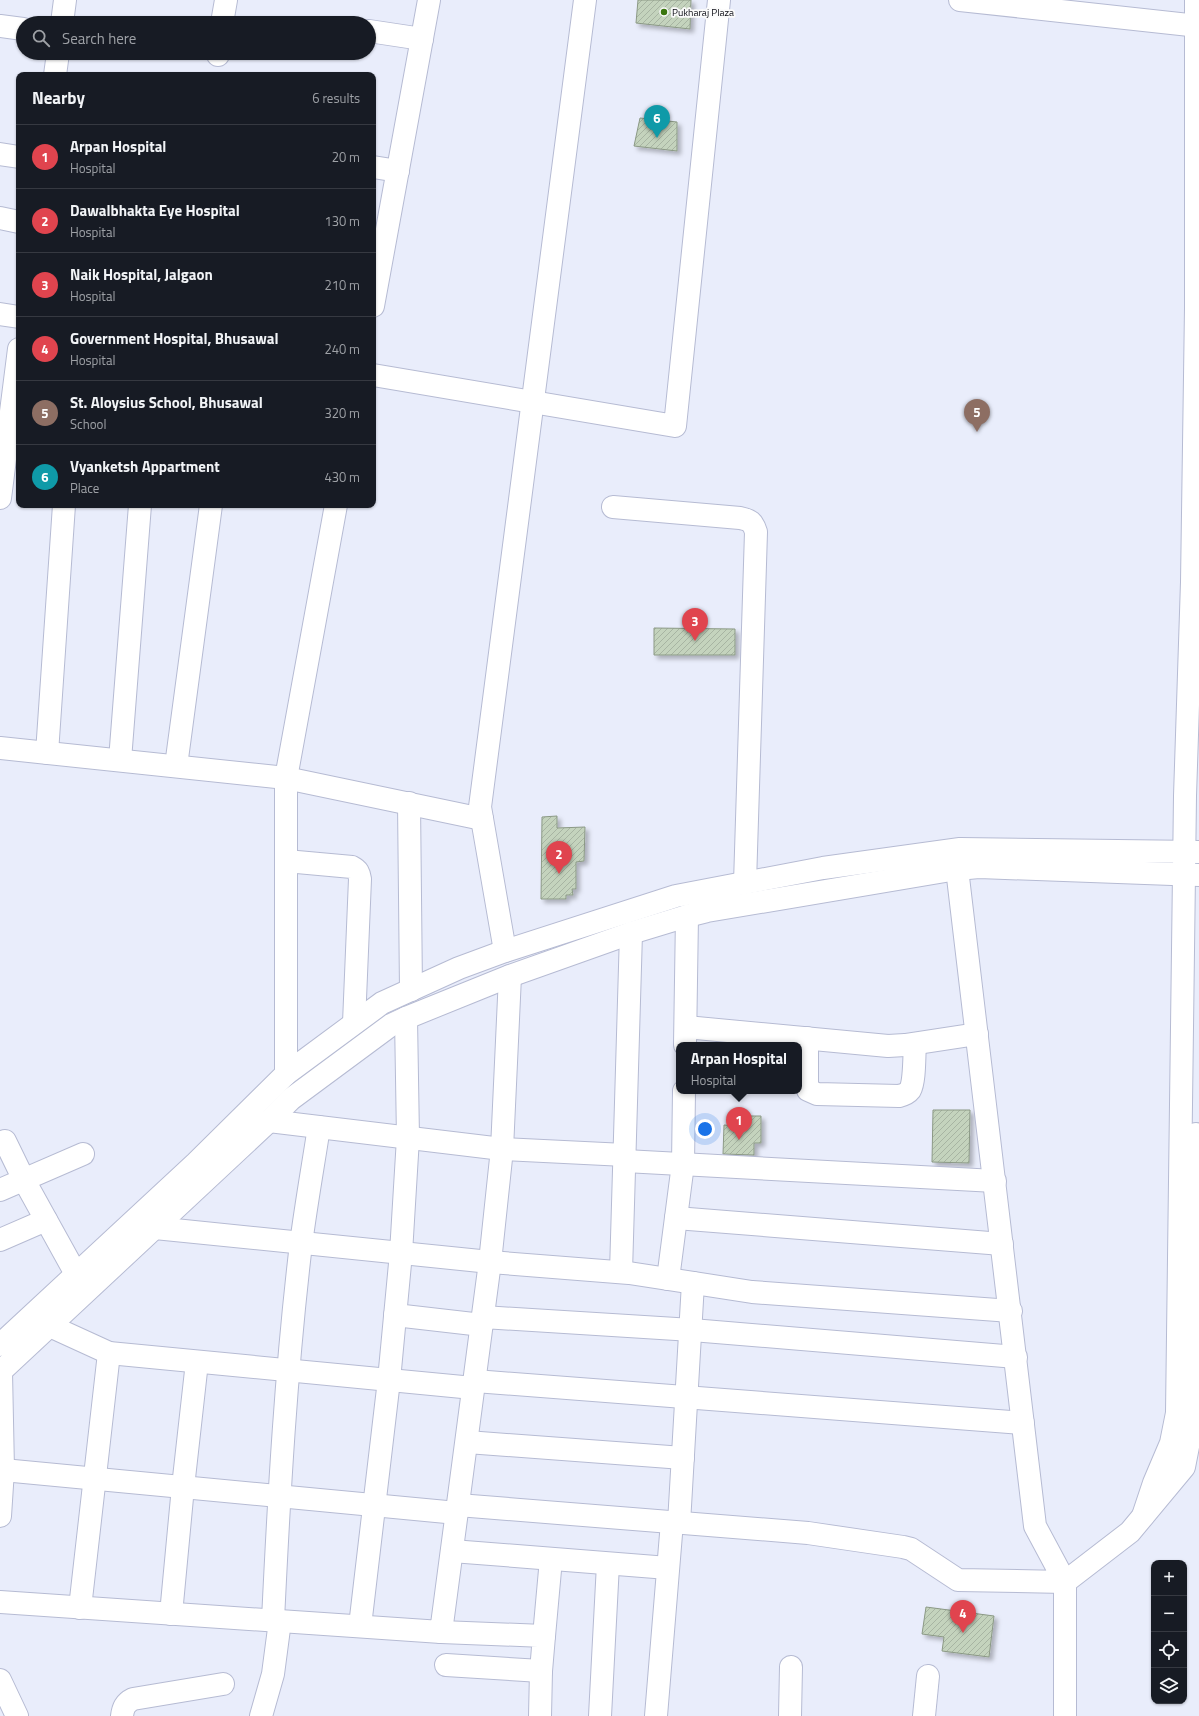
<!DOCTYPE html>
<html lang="en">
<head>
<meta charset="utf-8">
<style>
	:root { --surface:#171b24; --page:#20242c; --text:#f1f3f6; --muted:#9ea1a6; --line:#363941; --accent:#3a760e }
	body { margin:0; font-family:"Titillium Web",sans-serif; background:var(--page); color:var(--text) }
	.controls { position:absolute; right:12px; bottom:12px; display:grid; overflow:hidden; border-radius:8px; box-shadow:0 1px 3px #0004 }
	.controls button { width:36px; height:36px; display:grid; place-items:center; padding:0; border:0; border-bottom:1px solid var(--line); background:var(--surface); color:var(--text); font:20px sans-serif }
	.you { position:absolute; left:705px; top:1129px; width:14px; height:14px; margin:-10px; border:3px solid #fff; border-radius:50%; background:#1a73e8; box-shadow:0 0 0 6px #1a73e833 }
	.badge { display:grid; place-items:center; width:26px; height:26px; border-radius:50%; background:var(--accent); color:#fff; font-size:13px; font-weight:700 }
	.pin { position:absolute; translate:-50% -33px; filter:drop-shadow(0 1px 2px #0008) }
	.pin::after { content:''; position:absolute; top:21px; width:14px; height:12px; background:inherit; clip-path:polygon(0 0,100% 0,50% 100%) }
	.popup { position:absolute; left:676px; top:1042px; width:126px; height:52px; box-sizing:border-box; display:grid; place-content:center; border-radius:8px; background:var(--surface); filter:drop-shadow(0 1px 3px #0005); font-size:13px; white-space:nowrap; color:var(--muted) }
	.popup b { font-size:15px; color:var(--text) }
	.popup::after { content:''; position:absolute; left:50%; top:100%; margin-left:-8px; border:8px solid transparent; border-top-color:var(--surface) }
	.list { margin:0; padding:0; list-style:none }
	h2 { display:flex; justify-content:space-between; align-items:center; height:52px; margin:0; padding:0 16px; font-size:17px }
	h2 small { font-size:13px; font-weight:400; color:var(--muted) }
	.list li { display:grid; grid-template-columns:26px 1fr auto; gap:12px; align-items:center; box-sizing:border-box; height:64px; padding:0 16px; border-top:1px solid var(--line) }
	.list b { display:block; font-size:15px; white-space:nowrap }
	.list p { margin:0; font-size:13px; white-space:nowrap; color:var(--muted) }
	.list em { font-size:13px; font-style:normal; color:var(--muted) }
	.icon { flex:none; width:22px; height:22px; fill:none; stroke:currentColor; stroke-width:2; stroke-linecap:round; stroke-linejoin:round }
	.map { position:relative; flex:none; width:1199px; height:1716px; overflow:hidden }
	.search { position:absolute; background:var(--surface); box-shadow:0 1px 3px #0004; left:16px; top:16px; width:360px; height:44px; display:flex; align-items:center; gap:10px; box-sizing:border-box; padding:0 14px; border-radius:22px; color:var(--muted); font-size:15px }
	.panel { position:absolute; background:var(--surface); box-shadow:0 1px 3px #0004; left:16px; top:72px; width:360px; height:436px; border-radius:8px }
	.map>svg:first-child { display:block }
	.building { fill:url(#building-hatch); stroke:#8b9985; filter:url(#shadow) }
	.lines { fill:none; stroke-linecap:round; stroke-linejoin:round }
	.minor-casing { stroke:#b6bbd3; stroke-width:24 }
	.major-casing { stroke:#b6bbd3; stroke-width:24 }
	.minor { stroke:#fff; stroke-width:22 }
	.major { stroke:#fff; stroke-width:22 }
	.poi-dot { fill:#3a760e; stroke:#fbfbfb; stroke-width:1.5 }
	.labels { text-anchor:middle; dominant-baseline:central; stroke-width:3.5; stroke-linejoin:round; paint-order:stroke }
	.poi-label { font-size:10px; fill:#0b0c14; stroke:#fbfbfb; text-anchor:start }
</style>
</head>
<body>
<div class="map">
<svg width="1199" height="1716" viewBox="0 0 1199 1716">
	<defs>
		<pattern id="building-hatch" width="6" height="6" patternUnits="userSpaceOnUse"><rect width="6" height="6" fill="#c4d3bd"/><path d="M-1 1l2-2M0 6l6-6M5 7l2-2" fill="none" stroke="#a7b4a2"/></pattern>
		<filter id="shadow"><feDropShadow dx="3.5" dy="3.5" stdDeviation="2" flood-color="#0004"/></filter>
	</defs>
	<rect width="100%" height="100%" fill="#e9edfb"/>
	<!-- building -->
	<g class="building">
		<path d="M 638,0 L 691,0 L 690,29 L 636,23 Z"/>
		<path d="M 640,118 L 677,122 L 677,151 L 634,146 Z"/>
		<path d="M 654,628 L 735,629 L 735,655 L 654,655 Z"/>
		<path d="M 557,816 L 557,828 L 585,827 L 584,861 L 576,862 L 576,889 L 572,889 L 573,895 L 566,895 L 566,899 L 541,899 L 542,817 Z"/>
		<path d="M 933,1110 L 970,1110 L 969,1163 L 932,1162 Z"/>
		<path d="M 737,1116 L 761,1116 L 761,1143 L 754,1143 L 754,1155 L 723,1154 L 724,1125 L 737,1126 Z"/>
		<path d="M 926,1607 L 994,1616 L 989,1657 L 942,1651 L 944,1637 L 922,1634 Z"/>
	</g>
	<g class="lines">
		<!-- minor casing -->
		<g class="minor-casing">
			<g id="minor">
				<path d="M 960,0 L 1199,26"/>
				<path d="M 62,23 L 65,0"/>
				<path d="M 222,23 L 226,0"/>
				<path d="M 0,26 L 23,29"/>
				<path d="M 369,31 L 422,39"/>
				<path d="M 218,55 L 218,53"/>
				<path d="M 55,75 L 58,53"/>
				<path d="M 0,154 L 19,157"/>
				<path d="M 373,167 L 398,171"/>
				<path d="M 0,218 L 19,222"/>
				<path d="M 373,306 L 429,0"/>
				<path d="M 0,314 L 19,317"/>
				<path d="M 373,375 L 675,426 L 719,0"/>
				<path d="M 0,498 L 19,349"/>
				<path d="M 613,507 L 740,518 C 750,520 753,522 756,532 L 745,883"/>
				<path d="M 0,748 L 286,778 L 482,819"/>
				<path d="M 47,753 L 64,505"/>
				<path d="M 120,760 L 140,505"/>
				<path d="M 176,766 L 211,505"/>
				<path d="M 409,803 L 411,990"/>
				<path d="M 286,861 L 352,867 C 358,870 359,873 360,879 L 354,1023"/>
				<path d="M 505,951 L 480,807 L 585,0"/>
				<path d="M 686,1027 L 888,1046 L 905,1045 L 977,1034"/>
				<path d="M 807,1038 L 807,1086 L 808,1090 L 817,1094 L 899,1096 C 903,1095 907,1094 910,1090 C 915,1081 914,1055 915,1044"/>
				<path d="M 685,1045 L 687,916"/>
				<path d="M 286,1074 L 286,778 L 336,505"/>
				<path d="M 269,1121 L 502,1149 L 625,1155"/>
				<path d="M 5,1141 L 24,1180 L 76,1274"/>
				<path d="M 625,1161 L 995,1181"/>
				<path d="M 0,1190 L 83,1154"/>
				<path d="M 676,1218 L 1002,1244"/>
				<path d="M 155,1228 L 490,1262 L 629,1273 L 752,1292 L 1011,1311"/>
				<path d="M 0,1240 L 46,1220"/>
				<path d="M 621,1272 L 631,933"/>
				<path d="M 668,1279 L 683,1164 L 684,1091"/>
				<path d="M 395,1315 L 482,1325"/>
				<path d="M 483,1317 L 692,1330 L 1016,1357"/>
				<path d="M 50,1326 L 109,1353 L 473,1388"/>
				<path d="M 475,1381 L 1023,1423"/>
				<path d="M 467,1442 L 683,1458"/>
				<path d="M 3,1470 L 457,1513"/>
				<path d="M 458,1505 L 808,1533 L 903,1547 L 911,1549 L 958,1580 L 1065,1582 L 1035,1526 L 957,869"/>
				<path d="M 0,1516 L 3,1470 L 1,1372"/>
				<path d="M 679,1523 L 693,1283"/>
				<path d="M 452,1551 L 668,1568"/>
				<path d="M 0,1602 L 441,1632 L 490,1262 L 502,1149 L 510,976"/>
				<path d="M 80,1608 L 109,1353"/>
				<path d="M 171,1614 L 183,1487 L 197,1362"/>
				<path d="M 273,1620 C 279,1495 286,1369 301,1244 C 306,1205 313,1166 319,1127"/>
				<path d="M 360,1626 L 389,1380 L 401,1253 L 408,1138 L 406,1018"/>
				<path d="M 441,1632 L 544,1636 L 541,1671 L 540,1716"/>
				<path d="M 544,1636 L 551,1559"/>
				<path d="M 446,1665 L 541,1671"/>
				<path d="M 122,1716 C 123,1708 125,1703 133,1699 L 223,1684"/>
				<path d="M 261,1716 L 273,1674 L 280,1621"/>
				<path d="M 600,1716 L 608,1564"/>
				<path d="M 656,1716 L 672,1522"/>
				<path d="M 790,1716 L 791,1667"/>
				<path d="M 924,1716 L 928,1676"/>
			</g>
		</g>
		<!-- major casing -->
		<g class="major-casing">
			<g id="major">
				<path d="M 0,1345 L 196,1163 L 286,1074 L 382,1003 L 459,968 L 505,951 L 676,896 L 823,868 L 960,849 L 1199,852"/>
				<path d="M 0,1372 L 269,1121 L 291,1099 L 391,1025 L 406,1018 L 510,976 L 631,933 L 687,916 L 707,911 L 957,869 L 979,867 L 1199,875"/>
				<path d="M 1143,1516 L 1154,1483 L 1171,1443 L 1177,1413 L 1185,796 L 1192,582 L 1196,308 L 1196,0"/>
				<path d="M 0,1680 L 17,1716"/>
				<path d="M 1065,1716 L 1065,1582 L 1130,1532 L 1184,1467 L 1191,1431 L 1194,1388 L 1196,1134"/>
			</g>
		</g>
		<!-- minor -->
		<use href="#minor" class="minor"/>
		<!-- major -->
		<use href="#major" class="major"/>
	</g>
	<!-- markers -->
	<circle class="poi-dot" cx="664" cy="12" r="4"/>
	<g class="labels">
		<!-- poi labels -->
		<g class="poi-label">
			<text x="672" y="12">Pukharaj Plaza</text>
		</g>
	</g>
</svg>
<div class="controls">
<button>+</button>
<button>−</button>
<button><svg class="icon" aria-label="locate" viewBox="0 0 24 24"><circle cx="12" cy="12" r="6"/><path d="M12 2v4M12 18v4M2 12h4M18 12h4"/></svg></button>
<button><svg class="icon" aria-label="layers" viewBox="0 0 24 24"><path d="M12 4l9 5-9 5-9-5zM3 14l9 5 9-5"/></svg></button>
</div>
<div class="you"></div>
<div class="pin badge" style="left:739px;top:1140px;background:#e0444e">1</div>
<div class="popup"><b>Arpan Hospital</b>Hospital</div>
<div class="pin badge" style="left:559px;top:874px;background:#e0444e">2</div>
<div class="pin badge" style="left:695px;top:641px;background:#e0444e">3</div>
<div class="pin badge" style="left:963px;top:1633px;background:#e0444e">4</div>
<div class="pin badge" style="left:977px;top:432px;background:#8d6e63">5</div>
<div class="pin badge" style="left:657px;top:138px;background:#0f9aa8">6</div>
<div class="search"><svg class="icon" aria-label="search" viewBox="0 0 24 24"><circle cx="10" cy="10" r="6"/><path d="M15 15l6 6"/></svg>Search here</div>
<section class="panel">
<h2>Nearby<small>6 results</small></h2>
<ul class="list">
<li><span class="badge" style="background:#e0444e">1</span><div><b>Arpan Hospital</b><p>Hospital</p></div><em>20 m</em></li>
<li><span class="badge" style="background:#e0444e">2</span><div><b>Dawalbhakta Eye Hospital</b><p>Hospital</p></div><em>130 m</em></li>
<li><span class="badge" style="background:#e0444e">3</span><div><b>Naik Hospital, Jalgaon</b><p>Hospital</p></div><em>210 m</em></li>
<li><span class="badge" style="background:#e0444e">4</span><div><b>Government Hospital, Bhusawal</b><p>Hospital</p></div><em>240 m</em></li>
<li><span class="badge" style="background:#8d6e63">5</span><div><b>St. Aloysius School, Bhusawal</b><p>School</p></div><em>320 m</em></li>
<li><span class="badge" style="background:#0f9aa8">6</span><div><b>Vyanketsh Appartment</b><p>Place</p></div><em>430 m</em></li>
</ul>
</section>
</div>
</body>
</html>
